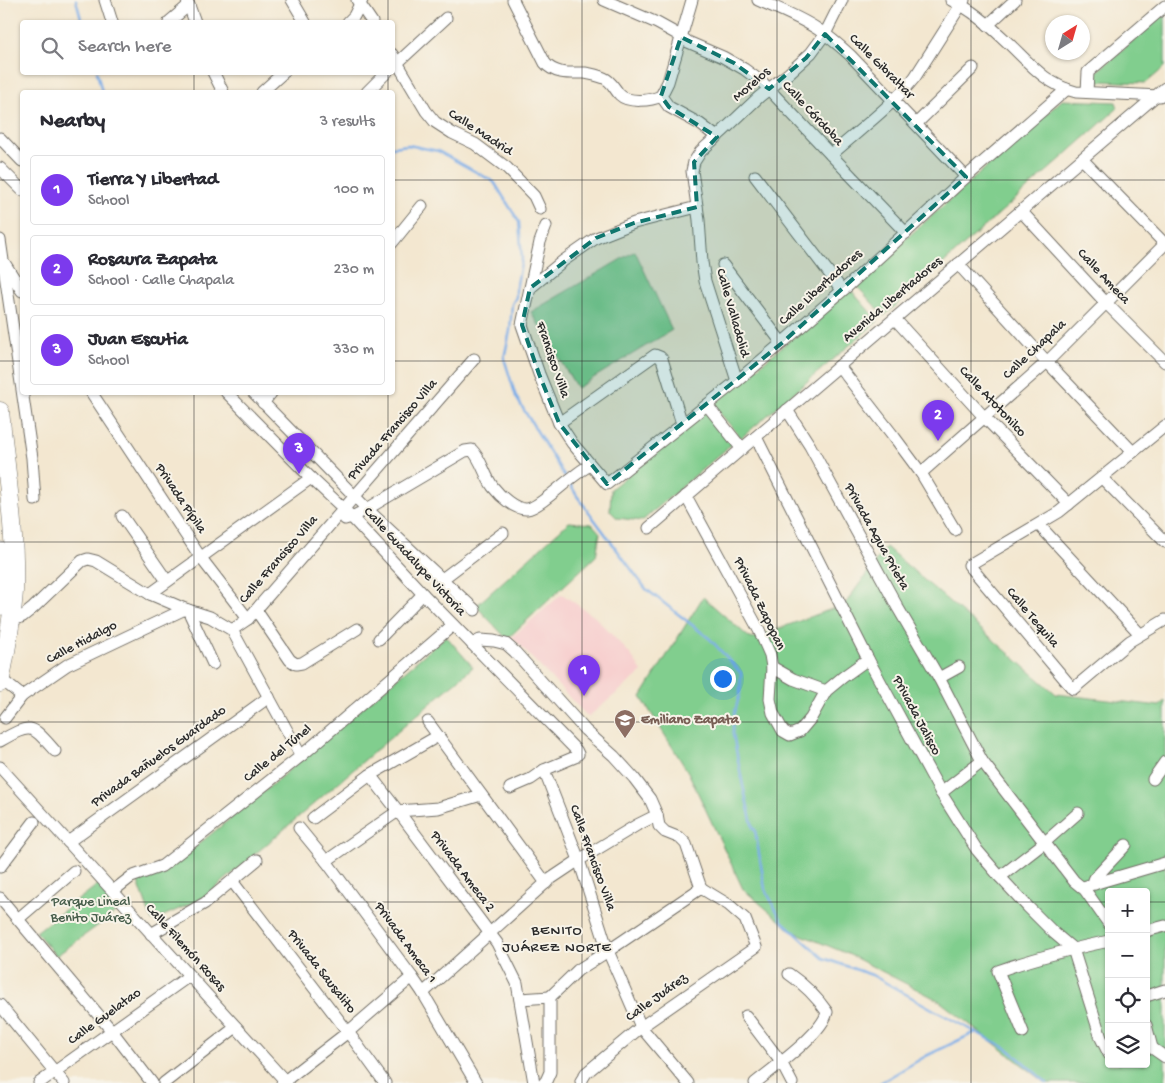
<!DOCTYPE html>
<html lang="en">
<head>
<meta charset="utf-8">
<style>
	:root { --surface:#fff; --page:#f7f7f7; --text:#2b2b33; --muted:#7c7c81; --line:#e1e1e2; --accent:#7c3aed }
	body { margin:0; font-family:"Gochi Hand",sans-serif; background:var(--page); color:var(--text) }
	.controls { position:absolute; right:15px; bottom:15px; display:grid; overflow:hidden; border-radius:5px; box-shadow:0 1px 4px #0004 }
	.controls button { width:45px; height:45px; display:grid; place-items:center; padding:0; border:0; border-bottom:1px solid var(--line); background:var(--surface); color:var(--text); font:25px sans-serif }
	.compass { position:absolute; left:1045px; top:15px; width:45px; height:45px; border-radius:50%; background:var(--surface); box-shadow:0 1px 4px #0004; rotate:37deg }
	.you { position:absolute; left:722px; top:678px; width:18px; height:18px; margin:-12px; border:4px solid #fff; border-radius:50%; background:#1a73e8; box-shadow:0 0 0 8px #1a73e833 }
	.badge { display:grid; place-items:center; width:32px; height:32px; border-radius:50%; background:var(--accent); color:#fff; font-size:16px; font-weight:700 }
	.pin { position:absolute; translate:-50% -41px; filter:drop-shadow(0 1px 2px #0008) }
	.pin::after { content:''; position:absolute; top:26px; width:18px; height:15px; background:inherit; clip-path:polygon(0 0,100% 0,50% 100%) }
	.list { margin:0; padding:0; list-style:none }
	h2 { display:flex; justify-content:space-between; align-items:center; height:65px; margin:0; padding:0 20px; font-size:21px }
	h2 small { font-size:16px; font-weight:400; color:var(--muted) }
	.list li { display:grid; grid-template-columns:32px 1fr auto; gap:15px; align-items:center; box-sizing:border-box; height:70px; margin:0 10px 10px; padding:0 10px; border:1px solid var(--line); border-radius:5px }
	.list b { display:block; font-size:19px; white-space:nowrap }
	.list p { margin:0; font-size:16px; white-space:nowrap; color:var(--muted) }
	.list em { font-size:16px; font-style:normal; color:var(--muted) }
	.icon { flex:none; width:28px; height:28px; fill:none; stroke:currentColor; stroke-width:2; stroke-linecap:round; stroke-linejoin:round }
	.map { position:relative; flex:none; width:1165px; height:1083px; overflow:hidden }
	.search { position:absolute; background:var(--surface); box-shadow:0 1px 4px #0004; left:20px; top:20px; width:375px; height:55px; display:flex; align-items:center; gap:12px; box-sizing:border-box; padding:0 18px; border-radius:5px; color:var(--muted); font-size:19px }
	.panel { position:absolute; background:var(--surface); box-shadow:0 1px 4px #0004; left:20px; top:90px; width:375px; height:305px; border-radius:5px }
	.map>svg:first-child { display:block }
	.built { fill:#f7d0cf }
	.green { fill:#81ce8e; stroke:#567c5c; fill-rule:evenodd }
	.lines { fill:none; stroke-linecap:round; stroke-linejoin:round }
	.stream { stroke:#7daee8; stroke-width:2.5 }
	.street-casing { stroke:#716d65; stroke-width:13 }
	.primary-casing { stroke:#716d65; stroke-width:19 }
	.street { stroke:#fff; stroke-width:11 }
	.primary { stroke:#fff; stroke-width:18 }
	.marked { fill:#0f766e; fill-opacity:0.2; stroke:#0f766e; stroke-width:4; stroke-dasharray:10 6; stroke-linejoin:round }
	.grid { fill:none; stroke:#2b2b2b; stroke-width:1; stroke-opacity:0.55 }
	.labels { text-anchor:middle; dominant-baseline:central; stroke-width:4; stroke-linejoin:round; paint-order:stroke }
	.street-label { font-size:14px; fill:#2b2b2b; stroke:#f7f3e8 }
	.education-label { font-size:14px; font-weight:bold; fill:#785e54; stroke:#f7f3e8; text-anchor:start }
	.park-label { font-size:14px; fill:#455c49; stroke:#f7f3e8 }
	.neighbourhood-label { font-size:15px; letter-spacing:1px; fill:#2b2b2b; stroke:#f7f3e8 }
</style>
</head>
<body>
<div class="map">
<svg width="1165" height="1083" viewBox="0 0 1165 1083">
	<rect width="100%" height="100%" fill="#f7f3e8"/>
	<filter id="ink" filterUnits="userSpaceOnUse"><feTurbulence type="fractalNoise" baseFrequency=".02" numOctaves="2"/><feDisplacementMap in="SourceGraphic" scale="10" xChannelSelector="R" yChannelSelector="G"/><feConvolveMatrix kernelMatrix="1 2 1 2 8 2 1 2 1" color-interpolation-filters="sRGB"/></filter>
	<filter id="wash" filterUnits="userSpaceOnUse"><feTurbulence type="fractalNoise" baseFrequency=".0096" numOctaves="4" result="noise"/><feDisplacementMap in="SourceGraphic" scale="20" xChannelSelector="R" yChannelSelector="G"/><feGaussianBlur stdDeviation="1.12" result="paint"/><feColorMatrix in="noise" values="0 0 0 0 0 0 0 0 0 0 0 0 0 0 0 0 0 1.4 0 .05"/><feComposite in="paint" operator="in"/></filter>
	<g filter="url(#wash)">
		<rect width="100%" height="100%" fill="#f3e7d0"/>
		<!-- built -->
		<path class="built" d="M 562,594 L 595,617 L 631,655 L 642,672 L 588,717 L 512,637 Z"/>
		<!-- green -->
		<g class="green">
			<path d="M 1165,13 L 1165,67 L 1146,83 L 1096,81 L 1094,74 Z"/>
			<path d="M 1062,100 L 1116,102 L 1118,108 L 884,316 L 855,284 Z"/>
			<path d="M 635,251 L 672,330 L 577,388 L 531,312 Z"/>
			<path d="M 850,289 L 878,321 L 741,438 L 713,405 Z"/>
			<path d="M 705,412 L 732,444 L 642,521 L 617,518 L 610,511 L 611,489 Z"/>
			<path d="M 569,522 L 592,524 L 600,533 L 596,556 L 507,639 L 476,606 Z"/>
			<path d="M 886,547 L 1056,694 L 1160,706 L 1165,700 L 1165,1081 L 1161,1083 L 1046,1083 L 938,1000 L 848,954 L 792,931 L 743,889 L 688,772 L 641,697 L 703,597 L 751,639 L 845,604 ZM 1109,892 L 1146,892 L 1146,1064 L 1109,1064 Z"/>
			<path d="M 446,636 L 473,667 L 204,898 L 152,921 L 137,879 L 165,871 L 261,794 Z"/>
			<path d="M 100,883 L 122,908 L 56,956 L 36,932 Z"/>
		</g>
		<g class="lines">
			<!-- stream -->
			<g class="stream">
				<path d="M 76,0 L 82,22"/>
				<path d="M 97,72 L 102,92"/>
				<path d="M 392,147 L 408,145 L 438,151 L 494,182 L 519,222 L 522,259 L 516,289 L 516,297 L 512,304 L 510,331 L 504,358 L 516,397 L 565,477"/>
				<path d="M 570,484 L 577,496 L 646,589 L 710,639 L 741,673 L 740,693 L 733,719 L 733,734 L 743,786 L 753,828 L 755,830 L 765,889 L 782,921 L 823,958 L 872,975 L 934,1010 L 1008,1049 L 1047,1083"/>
				<path d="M 880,1083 L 926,1056 L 976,1032"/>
			</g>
		</g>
	</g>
	<g filter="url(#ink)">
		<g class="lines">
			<!-- street casing -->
			<g class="street-casing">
				<g id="street">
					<path d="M 105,0 L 112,22"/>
					<path d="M 187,0 L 195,22"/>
					<path d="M 292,0 L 305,22"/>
					<path d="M 357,0 L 372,22"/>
					<path d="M 513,0 L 545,63 C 555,75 571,73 585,73 C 591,74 599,76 604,78 C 612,81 614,89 620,95 C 628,103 651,101 661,96"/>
					<path d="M 604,0 L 657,23 L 677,34 L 688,42 L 723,57 L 744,69 L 763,83 L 831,155 L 906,233"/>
					<path d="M 758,0 C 779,9 800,17 819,30 C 830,37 840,46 850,55 L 966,177"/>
					<path d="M 951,0 C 971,9 988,24 1004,39 C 1027,60 1044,84 1076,92 L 1160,96"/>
					<path d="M 169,22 L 189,5"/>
					<path d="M 348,22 L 354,16 L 362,0"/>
					<path d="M 988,25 L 1015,0"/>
					<path d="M 392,54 L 426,111 L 435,122 L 452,133 L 475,144 L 507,168 L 534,196 L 540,209"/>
					<path d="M 394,66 L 446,18"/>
					<path d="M 213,72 L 223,92"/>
					<path d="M 262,92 L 284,72"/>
					<path d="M 367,92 L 387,72"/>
					<path d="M 1087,92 L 1088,72 L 1165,6"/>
					<path d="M 661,96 L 668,82 L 692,0"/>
					<path d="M 661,96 L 669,107 L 700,124 L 717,137"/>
					<path d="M 916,124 L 973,68"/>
					<path d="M 0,138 L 22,161"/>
					<path d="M 831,155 C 859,130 891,107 915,77 L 964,0"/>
					<path d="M 1082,159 L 1165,244"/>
					<path d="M 0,168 L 22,190"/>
					<path d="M 755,176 L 842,290"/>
					<path d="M 1021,211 L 1106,303 L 1165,362"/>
					<path d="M 546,226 L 540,242 L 522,325 L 539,374 L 559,423 L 572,443 L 607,484 L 737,381 L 782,343 L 850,284 L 966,177 L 1067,89"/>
					<path d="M 0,240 L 32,458 L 35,500"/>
					<path d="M 392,243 L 422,206"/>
					<path d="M 5,264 L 22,291"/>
					<path d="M 958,264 L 1047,362 L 1133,452"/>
					<path d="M 723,265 L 782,343"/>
					<path d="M 530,288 L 563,261 L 596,238 L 634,223 L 697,207"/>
					<path d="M 895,319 L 984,417 L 1069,504"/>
					<path d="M 839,366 L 895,438 L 921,473 L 955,530"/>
					<path d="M 737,381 L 705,281 L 702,262 L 699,220 L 692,171 L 694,162 L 701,151 L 722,132 L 759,97 L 789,73 L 811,53 L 825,34 L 842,0"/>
					<path d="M 91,392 L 201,558 L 248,619"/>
					<path d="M 226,392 L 311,478 L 344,509 L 423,594 L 576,750 L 578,754 L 575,757 L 544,770 L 531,779 L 510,788"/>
					<path d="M 253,392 L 367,509 L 475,610"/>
					<path d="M 263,403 L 272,392"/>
					<path d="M 707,405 L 742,449"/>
					<path d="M 787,410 L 810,446 L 898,608 L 939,678 L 982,761 L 1074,881 L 1085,890 L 1109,924"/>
					<path d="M 559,423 L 655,355 L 660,357 L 662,359 L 682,424"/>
					<path d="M 1165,426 L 1059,512 L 969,565 L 1073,689 L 1130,641 L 1165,620"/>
					<path d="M 756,437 L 868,659 L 941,793 L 977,850 L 1000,877 L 1028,907 L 1054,933 L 1073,949"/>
					<path d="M 921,473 L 1047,362 L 1165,244"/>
					<path d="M 1102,478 L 1165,542"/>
					<path d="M 686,496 L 759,630 L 770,655 L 772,667 L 770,699 L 773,713 L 783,731 L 790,735 L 800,731 L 811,718 L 826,691 L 843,677 L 868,659"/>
					<path d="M 122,516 L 167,581"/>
					<path d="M 345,519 L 352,517 L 367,509 L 465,451 L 472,450 C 482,460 484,475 493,487 C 500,496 515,510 527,509 C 538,508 564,483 574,476 C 579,472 585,468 590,465"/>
					<path d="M 1039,525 L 1140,634"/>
					<path d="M 649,528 L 1165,88"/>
					<path d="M 441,580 L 503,533"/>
					<path d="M 150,594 L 311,478"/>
					<path d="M 188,610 L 213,664"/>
					<path d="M 256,610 L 290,660 L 296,664 L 302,663 L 357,629"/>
					<path d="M 12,621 L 23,616 L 33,608 L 82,561 L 88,559 L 96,561 L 150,594 L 185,609 L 210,617 L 232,630 L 301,756"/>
					<path d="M 232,630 L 248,619 L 474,359"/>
					<path d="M 379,639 L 423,594"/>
					<path d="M 472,644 L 480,640 L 494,641 L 506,644 L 515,652 L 585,730 L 614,756 L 634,778 L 650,799 L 657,815 L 659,826 L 665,832 L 680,838 L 686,844 L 701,888"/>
					<path d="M 772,667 L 793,679 L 826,691"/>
					<path d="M 939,678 L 959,667"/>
					<path d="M 1,679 L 22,696"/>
					<path d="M 5,718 L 22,696 L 67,665 L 185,609"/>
					<path d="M 428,722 L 546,883"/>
					<path d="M 0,741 C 32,723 31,724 55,751"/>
					<path d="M 0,767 L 287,1083"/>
					<path d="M 544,770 L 579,860 L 608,951 L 641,1027 L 688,1083"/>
					<path d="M 370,775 L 398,811 L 497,943 L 517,983 L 534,1083"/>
					<path d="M 1153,779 L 1165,762"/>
					<path d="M 941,793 L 982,761"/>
					<path d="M 313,818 L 370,775 L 438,736"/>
					<path d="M 299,828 L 326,861 L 412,977 L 423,993 L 476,1083"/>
					<path d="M 68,842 L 269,697"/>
					<path d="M 326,861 L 398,811 L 438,808 L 481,795"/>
					<path d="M 0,867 L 34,822"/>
					<path d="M 1000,877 L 1044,843 L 1078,813"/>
					<path d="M 232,881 L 348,1032 L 385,1083"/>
					<path d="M 1095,884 L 1094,880 L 1095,878 L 1126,845"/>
					<path d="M 1083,887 L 1165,863"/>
					<path d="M 113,891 L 131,877 L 162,866 L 301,756 L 453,625"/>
					<path d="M 0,898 L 112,1031 L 152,1083"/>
					<path d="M 18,919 L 74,871"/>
					<path d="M 1146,931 L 1165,926"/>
					<path d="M 151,934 L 205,903 L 257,860"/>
					<path d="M 1073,949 L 1101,1038 L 1109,1054"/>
					<path d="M 423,993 L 549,880 L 579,860 L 637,825 L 657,815"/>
					<path d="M 1146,996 L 1165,990"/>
					<path d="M 520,999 L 550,997"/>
					<path d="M 0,1005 L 64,1083"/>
					<path d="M 746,1016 L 781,1062 L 792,1083"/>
					<path d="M 1146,1025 L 1152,1048"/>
					<path d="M 1023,1032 L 998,971 C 1034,958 1071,949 1109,941"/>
					<path d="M 1152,1048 L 1165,1057"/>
					<path d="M 39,1083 L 189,976"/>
					<path d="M 164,1083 L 236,1027"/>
					<path d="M 282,1083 L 348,1032 L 412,977"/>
					<path d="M 544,1083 L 546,1081 L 550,1072 L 550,997 L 578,970 L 608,951 L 701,888"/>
					<path d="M 582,1083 L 581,1081 L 586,1073 L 641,1027 L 756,947 L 745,919 L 729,905 L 701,888"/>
					<path d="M 755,1083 C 772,1069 823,1033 827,1012 C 816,996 805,985 789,974"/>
				</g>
			</g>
			<!-- primary casing -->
			<g class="primary-casing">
				<g id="primary">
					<path d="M 0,411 C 6,471 16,531 14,591 C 12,623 6,652 0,683"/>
					<path d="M 0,551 L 2,592 L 0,606"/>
				</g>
			</g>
			<!-- street -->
			<use href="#street" class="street"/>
			<!-- primary -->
			<use href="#primary" class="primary"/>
		</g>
	</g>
	<!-- marked area -->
	<path class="marked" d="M 825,34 L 966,177 L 782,343 L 607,484 L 559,423 L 539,374 L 522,325 L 530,288 L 596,238 L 634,223 L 697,207 L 694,162 L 717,137 L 669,107 L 661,96 L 681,37 L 734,63 L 769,89 L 806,58 Z"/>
	<!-- grid -->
	<path class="grid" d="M 194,0 L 194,22M 388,0 L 388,22M 582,0 L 582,1083M 777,0 L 777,1083M 971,0 L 971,1083M 194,72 L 194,92M 388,72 L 388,92M 0,180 L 22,180M 392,180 L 1165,180M 0,361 L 22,361M 392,361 L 1165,361M 194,392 L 194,1083M 388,392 L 388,1083M 0,542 L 1165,542M 0,722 L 1165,722M 0,902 L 1109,902M 1146,902 L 1165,902"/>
	<!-- icons -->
	<defs>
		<g id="school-pin" transform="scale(1.125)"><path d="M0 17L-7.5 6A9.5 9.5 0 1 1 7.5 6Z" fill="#8d6e63" stroke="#f7f3e8"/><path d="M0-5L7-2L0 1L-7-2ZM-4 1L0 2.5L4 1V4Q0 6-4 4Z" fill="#fff"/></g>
	</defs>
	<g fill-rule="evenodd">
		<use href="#school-pin" x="625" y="720"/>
	</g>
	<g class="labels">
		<!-- street labels -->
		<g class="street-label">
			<text transform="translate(881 67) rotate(45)">Calle Gibraltar</text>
			<text transform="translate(752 85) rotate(-41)">Morelos</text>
			<text transform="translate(812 114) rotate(47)">Calle Córdoba</text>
			<text transform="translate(480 133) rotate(33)">Calle Madrid</text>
			<text transform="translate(1103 277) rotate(47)">Calle Ameca</text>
			<text transform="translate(821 288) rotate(-42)">Calle Libertadores</text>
			<text transform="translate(893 300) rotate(-40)">Avenida Libertadores</text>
			<text transform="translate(732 313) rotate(74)">Calle Valladolid</text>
			<text transform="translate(1035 350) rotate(-43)">Calle Chapala</text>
			<text transform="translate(552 360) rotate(71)">Francisco Villa</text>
			<text transform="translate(992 402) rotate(47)">Calle Atotonilco</text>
			<text transform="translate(393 430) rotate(-49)">Privada Francisco Villa</text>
			<text transform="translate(180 499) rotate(56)">Privada Pípila</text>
			<text transform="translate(876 537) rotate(61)">Privada Agua Prieta</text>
			<text transform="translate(279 560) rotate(-49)">Calle Francisco Villa</text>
			<text transform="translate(414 562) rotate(47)">Calle Guadalupe Victoria</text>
			<text transform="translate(759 604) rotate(64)">Privada Zapopan</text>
			<text transform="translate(1032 618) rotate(50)">Calle Tequila</text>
			<text transform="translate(82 643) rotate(-28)">Calle Hidalgo</text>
			<text transform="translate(916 716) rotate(62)">Privada Jalisco</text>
			<text transform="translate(278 754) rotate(-39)">Calle del Túnel</text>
			<text transform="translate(159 757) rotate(-36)">Privada Bañuelos Guardado</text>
			<text transform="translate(592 858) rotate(70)">Calle Francisco Villa</text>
			<text transform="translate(462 872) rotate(53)">Privada Ameca 2</text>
			<text transform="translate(405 943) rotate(54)">Privada Ameca 1</text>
			<text transform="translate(185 948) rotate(48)">Calle Filemón Rosas</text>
			<text transform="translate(321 972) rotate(52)">Privada Sausalito</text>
			<text transform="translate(657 998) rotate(-36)">Calle Juárez</text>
			<text transform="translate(105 1017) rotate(-36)">Calle Guelatao</text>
		</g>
		<!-- education labels -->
		<g class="education-label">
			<text x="641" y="720">Emiliano Zapata</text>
		</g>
		<!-- park labels -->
		<g class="park-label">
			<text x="91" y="902">Parque Lineal<tspan x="91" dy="16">Benito Juárez</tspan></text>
		</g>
		<!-- neighbourhood labels -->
		<g class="neighbourhood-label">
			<text x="557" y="931">BENITO<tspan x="557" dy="17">JUÁREZ NORTE</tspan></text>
		</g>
	</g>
</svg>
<div class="controls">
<button>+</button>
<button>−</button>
<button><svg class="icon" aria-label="locate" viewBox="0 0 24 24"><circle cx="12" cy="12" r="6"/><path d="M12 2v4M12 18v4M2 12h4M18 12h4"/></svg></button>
<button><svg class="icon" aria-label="layers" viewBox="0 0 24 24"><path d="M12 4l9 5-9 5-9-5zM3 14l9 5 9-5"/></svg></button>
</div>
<svg class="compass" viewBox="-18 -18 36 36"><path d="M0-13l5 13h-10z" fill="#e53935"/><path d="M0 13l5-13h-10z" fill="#7c7c81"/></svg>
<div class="you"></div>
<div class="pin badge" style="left:584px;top:696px">1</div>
<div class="pin badge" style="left:938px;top:441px">2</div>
<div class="pin badge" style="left:299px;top:474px">3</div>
<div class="search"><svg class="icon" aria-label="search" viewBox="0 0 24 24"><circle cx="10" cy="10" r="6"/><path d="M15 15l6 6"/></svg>Search here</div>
<section class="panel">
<h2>Nearby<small>3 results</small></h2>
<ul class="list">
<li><span class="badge">1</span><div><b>Tierra Y Libertad</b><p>School</p></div><em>100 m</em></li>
<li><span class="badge">2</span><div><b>Rosaura Zapata</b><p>School · Calle Chapala</p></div><em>230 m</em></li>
<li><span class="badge">3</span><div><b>Juan Escutia</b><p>School</p></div><em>330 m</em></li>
</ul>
</section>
</div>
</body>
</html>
